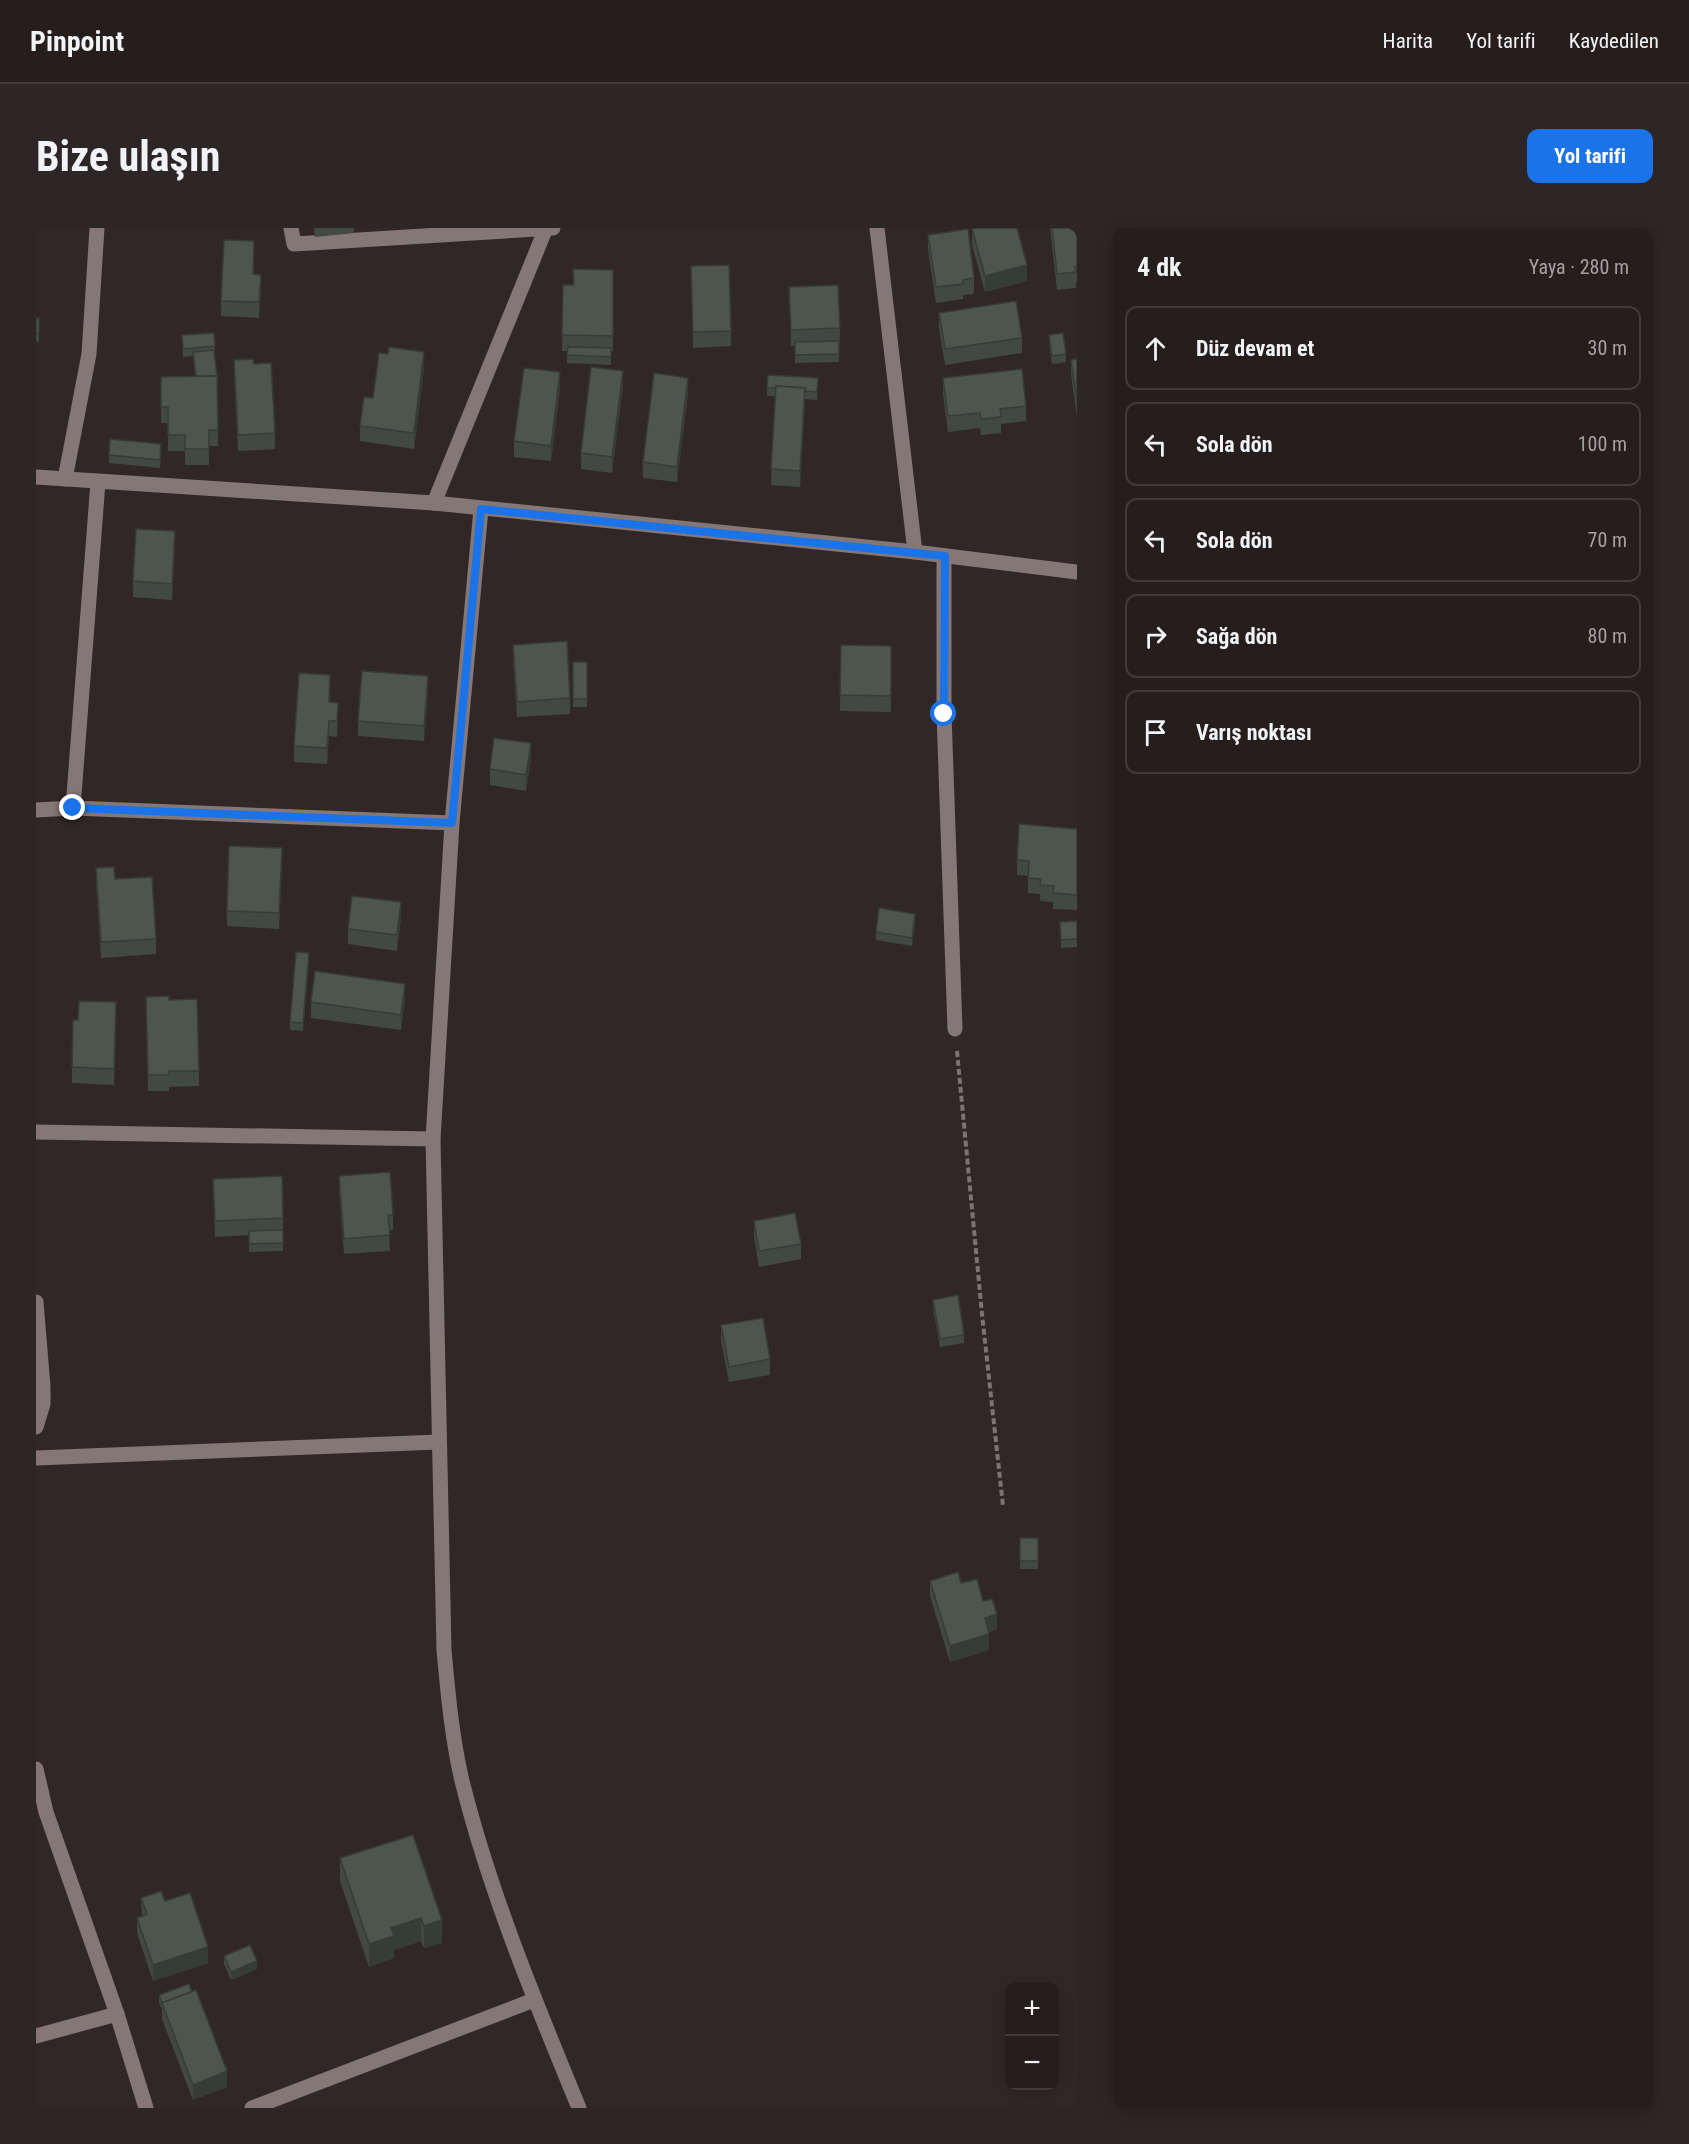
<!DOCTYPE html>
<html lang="tr">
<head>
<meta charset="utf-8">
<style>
	:root { --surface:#261d1d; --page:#2e2626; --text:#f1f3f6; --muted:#a4a2a4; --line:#423b3b; --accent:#1a73e8 }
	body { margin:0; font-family:"Roboto Condensed",sans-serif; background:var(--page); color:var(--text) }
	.controls { position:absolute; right:18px; bottom:18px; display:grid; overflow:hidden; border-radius:12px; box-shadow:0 3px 15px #0003 }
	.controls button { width:54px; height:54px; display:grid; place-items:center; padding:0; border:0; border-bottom:2px solid var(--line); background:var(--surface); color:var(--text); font:30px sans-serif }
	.stop { position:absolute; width:18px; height:18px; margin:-14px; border:4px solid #1a73e8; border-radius:50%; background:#fff }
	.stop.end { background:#1a73e8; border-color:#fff; box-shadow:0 2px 6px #0008 }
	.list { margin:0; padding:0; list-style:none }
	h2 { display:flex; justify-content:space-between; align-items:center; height:78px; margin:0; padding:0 24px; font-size:26px }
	h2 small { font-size:20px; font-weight:400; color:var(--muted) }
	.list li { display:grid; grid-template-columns:39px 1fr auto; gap:18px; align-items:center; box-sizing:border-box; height:84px; margin:0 12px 12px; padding:0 12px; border:2px solid var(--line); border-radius:12px }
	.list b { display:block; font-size:22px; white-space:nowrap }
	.list em { font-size:20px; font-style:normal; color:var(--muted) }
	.icon { flex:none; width:33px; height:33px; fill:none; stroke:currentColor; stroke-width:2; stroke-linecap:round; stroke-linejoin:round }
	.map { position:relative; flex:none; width:1041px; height:1880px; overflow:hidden; border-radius:12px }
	header { display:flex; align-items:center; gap:36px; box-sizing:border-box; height:84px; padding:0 30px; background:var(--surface); border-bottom:2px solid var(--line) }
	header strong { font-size:28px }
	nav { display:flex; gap:33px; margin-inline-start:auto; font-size:21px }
	.intro { display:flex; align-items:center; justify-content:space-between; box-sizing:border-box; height:144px; padding:0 36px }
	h1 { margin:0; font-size:42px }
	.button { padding:15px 27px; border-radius:12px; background:var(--accent); color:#fff; font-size:21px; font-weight:700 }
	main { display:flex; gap:36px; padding:0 36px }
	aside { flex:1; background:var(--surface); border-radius:12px; box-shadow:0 3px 15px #0003 }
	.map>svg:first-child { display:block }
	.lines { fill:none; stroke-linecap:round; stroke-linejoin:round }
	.path { stroke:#7c7373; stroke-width:4; stroke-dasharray:6 3; stroke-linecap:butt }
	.lane { stroke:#847776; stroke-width:15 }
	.street { stroke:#847776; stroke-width:15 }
	.secondary { stroke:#847776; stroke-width:15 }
	.wall { fill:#424942 }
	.shaded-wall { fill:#363c36 }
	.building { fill:#4d554d; stroke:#363c36; stroke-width:1.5 }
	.route { stroke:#1a73e8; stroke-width:8 }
</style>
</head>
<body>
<header>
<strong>Pinpoint</strong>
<nav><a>Harita</a><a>Yol tarifi</a><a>Kaydedilen</a></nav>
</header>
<div class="intro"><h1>Bize ulaşın</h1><a class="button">Yol tarifi</a></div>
<main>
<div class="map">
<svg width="1041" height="1880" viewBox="0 0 1041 1880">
	<rect width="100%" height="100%" fill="#322727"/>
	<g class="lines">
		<!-- path -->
		<path class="path" d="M 921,823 L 946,1086 L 967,1278"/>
		<!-- lane -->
		<path class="lane" d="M 908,328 L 908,486 L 919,801"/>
		<!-- street -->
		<g class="street">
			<path d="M 255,0 L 258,16 L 517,0"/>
			<path d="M 841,0 L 879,324"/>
			<path d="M 29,251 L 53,126 L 61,0"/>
			<path d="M 398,275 L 510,0"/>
			<path d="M 445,281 L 416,595 L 397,911 L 408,1422 C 412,1466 416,1510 426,1553 C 454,1665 499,1773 543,1880"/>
			<path d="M 37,580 L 416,595"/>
			<path d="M 0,582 L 37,580 L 62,254"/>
			<path d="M 0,904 L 397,911"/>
			<path d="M 0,1074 L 7,1158 L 7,1176 L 0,1199"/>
			<path d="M 0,1230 L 403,1214"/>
			<path d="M 0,1541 L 10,1584 L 81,1786 L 110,1880"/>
			<path d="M 0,1808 L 81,1786"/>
			<path d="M 216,1880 L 498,1772"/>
		</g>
		<!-- secondary -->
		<path class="secondary" d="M 0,249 L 398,275 L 879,324 L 1041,344"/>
	</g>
	<!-- wall -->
	<g class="wall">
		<path d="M 278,0 L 318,0 L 318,5 L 279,9 Z"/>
		<path d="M 1014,0 L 1041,0 L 1041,54 L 1040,54 L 1040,60 L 1021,62 Z"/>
		<path d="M 936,1 L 991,53 L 949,64 L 936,17 Z"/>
		<path d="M 892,7 L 938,50 L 938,66 L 927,67 L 927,71 L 900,75 L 892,22 Z"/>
		<path d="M 218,29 L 218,46 L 225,62 L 223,90 L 185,88 L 185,73 Z"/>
		<path d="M 655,38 L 695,103 L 695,118 L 657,120 Z"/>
		<path d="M 577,42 L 577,123 L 575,123 L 575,137 L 531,135 L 531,123 L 526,123 L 527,57 L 538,57 Z"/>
		<path d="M 753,59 L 804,100 L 803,134 L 759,135 L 759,118 L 755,118 Z"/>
		<path d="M 903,85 L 986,110 L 986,125 L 909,137 L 903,101 Z"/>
		<path d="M 0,90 L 3,90 L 3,114 L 0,113 Z"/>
		<path d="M 146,107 L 179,118 L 178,126 L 182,152 L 182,218 L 173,218 L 173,237 L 149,237 L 149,223 L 132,223 L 132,195 L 125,195 L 125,149 L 159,148 L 157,128 L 147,129 Z"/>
		<path d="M 1013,107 L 1030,126 L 1030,134 L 1016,136 L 1013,115 Z"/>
		<path d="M 352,126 L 388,140 L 378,221 L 324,213 L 324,198 L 337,170 Z"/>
		<path d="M 1041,131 L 1041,188 L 1035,147 L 1035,132 Z"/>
		<path d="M 198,132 L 239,205 L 239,221 L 202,223 L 198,147 Z"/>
		<path d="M 907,150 L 990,178 L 990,193 L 965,196 L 965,205 L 945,207 L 944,200 L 912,204 L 907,166 Z"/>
		<path d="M 782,158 L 781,172 L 769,171 L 764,259 L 735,257 L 739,168 L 731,168 L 731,160 Z"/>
		<path d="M 587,159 L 576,245 L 545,241 L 545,225 Z"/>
		<path d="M 524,160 L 515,233 L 478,229 L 478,213 Z"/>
		<path d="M 652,166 L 641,254 L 607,250 L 607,234 Z"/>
		<path d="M 125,224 L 124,240 L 73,235 L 73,227 Z"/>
		<path d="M 139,319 L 136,372 L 97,369 L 97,353 Z"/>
		<path d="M 477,417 L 534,470 L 534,486 L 481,489 L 477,433 Z"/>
		<path d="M 805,417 L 855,418 L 855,484 L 804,483 Z"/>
		<rect x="537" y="434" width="14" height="45"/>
		<path d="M 294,462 L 294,474 L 302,491 L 301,509 L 293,508 L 291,536 L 258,534 L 258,518 Z"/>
		<path d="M 392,463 L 388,513 L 322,508 L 322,493 Z"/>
		<path d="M 495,531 L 490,563 L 454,557 L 454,541 Z"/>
		<path d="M 1041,601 L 1041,682 L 1017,681 L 1017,674 L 1004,673 L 1004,666 L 992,665 L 992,648 L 981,647 L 981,632 Z"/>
		<path d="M 246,635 L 243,701 L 191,698 L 191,683 Z"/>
		<path d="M 60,640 L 79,651 L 120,711 L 120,726 L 65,730 L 60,656 Z"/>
		<path d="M 365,690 L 361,723 L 312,716 L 312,701 Z"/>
		<path d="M 1041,693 L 1041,719 L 1025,720 L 1024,694 Z"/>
		<path d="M 879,694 L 876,718 L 840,712 L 840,704 Z"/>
		<path d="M 273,733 L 267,803 L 254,802 L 254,794 Z"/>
		<path d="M 110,769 L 133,772 L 163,843 L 163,858 L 133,859 L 133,863 L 112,863 Z"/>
		<path d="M 369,771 L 365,802 L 275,790 L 275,774 Z"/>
		<path d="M 80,790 L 78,857 L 36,855 L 36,839 L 42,792 Z"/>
		<path d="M 303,948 L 357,987 L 357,1002 L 353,1003 L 354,1023 L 308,1026 L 303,963 Z"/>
		<path d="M 177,951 L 247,990 L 247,1023 L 213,1024 L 213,1007 L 179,1009 Z"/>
		<path d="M 718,993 L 765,1016 L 765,1031 L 723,1039 L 718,1009 Z"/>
		<path d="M 897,1072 L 928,1107 L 928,1115 L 904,1119 L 897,1080 Z"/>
		<path d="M 685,1097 L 734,1131 L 734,1147 L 693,1154 L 685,1113 Z"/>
		<rect x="984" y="1310" width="18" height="31"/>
		<path d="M 894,1353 L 925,1355 L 947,1373 L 961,1401 L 953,1404 L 953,1422 L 914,1434 L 894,1368 Z"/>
		<path d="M 377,1607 L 406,1715 L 388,1720 L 385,1713 L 358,1722 L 358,1730 L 333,1739 L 304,1653 L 304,1630 Z"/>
		<path d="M 105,1670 L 129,1673 L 172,1735 L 117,1753 L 101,1705 L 101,1690 L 106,1688 Z"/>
		<path d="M 188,1728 L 221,1741 L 195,1752 L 188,1736 Z"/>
		<path d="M 123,1767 L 191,1859 L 157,1872 L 126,1791 L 126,1781 L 123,1775 Z"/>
	</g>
	<!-- shaded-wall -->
	<g class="shaded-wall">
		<path d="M 991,37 L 991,53 L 949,64 L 949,48 Z"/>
		<path d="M 225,47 L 225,62 L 223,90 L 223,74 Z"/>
		<path d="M 388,124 L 388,140 L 378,221 L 378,205 Z"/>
		<path d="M 587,143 L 587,159 L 576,245 L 576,229 Z"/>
		<path d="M 524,144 L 524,160 L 515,233 L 515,218 Z"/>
		<path d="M 652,150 L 652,166 L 641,254 L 641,239 Z"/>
		<path d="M 769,160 L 769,176 L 764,259 L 764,243 Z"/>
		<path d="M 139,303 L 139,319 L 136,372 L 136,356 Z"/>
		<path d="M 392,448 L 392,463 L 388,513 L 388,498 Z"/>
		<path d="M 302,475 L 302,491 L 301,509 L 301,493 Z"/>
		<path d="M 293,493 L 293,508 L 291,536 L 291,520 Z"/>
		<path d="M 495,515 L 495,531 L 490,563 L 490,547 Z"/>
		<path d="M 365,674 L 365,690 L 361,723 L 361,707 Z"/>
		<path d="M 879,686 L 879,694 L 876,718 L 876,710 Z"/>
		<path d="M 273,725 L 273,733 L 267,803 L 267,795 Z"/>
		<path d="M 369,756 L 369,771 L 365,802 L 365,787 Z"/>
		<path d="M 961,1386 L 961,1401 L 949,1405 L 949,1390 Z"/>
		<path d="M 953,1406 L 953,1422 L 914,1434 L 914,1418 Z"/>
		<path d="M 385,1690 L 385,1713 L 358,1722 L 358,1730 L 333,1739 L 333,1716 L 355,1700 Z"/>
		<path d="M 406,1692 L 406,1715 L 388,1720 L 388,1698 Z"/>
		<path d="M 172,1719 L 172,1735 L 117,1753 L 117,1737 Z"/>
		<path d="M 221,1733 L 221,1741 L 195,1752 L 195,1744 Z"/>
		<path d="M 191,1843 L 191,1859 L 157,1872 L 157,1857 Z"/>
	</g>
	<!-- building -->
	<g class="building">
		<path d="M 941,0 L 981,0 L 991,37 L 949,48 L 936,1 Z"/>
		<path d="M 1016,0 L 1041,0 L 1041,39 L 1039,39 L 1040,44 L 1021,46 Z"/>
		<path d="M 932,1 L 938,50 L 927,52 L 927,56 L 900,59 L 892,7 Z"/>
		<path d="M 188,12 L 218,13 L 217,46 L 225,47 L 223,74 L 185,73 Z"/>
		<path d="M 693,37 L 695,103 L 657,104 L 655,38 Z"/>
		<path d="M 537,41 L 577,42 L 577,108 L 526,107 L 527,57 L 538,57 Z"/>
		<path d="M 802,57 L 804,100 L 755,102 L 753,59 Z"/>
		<path d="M 980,73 L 986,110 L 909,121 L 903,85 Z"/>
		<rect x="0" y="90" width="3" height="15"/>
		<path d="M 178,105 L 179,118 L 147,121 L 146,107 Z"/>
		<path d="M 1027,105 L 1030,126 L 1016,128 L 1013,107 Z"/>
		<path d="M 803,113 L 803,126 L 759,127 L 759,114 Z"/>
		<path d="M 353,119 L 388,124 L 378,205 L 324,198 L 328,169 L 337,170 L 343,125 L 352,126 Z"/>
		<path d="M 532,119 L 575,120 L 575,129 L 531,127 Z"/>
		<path d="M 178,122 L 181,148 L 160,148 L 157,124 Z"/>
		<path d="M 217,131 L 218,136 L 235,135 L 239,205 L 202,207 L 198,132 Z"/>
		<path d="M 1041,131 L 1041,172 L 1035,132 Z"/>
		<path d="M 555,139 L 587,143 L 576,229 L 545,225 Z"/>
		<path d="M 488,140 L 524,144 L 515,218 L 478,213 Z"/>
		<path d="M 986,141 L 990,178 L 964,181 L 965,189 L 945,191 L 944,185 L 912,188 L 907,150 Z"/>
		<path d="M 618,145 L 652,150 L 641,239 L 607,234 Z"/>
		<path d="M 732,147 L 782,150 L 781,164 L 768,163 L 769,160 L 740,158 L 740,160 L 731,160 Z"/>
		<path d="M 181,148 L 182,202 L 173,202 L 173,221 L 149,221 L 149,207 L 132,207 L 132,179 L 125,179 L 125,149 Z"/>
		<path d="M 740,158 L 769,160 L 764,243 L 735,241 Z"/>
		<path d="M 74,211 L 125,216 L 124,232 L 73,227 Z"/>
		<path d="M 100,301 L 139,303 L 136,356 L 97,353 Z"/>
		<path d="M 531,413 L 534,470 L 481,474 L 477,417 Z"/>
		<path d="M 805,417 L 855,418 L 855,468 L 804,467 Z"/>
		<rect x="537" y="434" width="14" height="37"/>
		<path d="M 326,443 L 392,448 L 388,498 L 322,493 Z"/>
		<path d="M 263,445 L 294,447 L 293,474 L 302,475 L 301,493 L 293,493 L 291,520 L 258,518 Z"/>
		<path d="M 458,510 L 495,515 L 490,547 L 454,541 Z"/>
		<path d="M 983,596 L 1041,601 L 1041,667 L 1017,665 L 1018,658 L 1004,657 L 1005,651 L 992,650 L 993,633 L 981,632 Z"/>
		<path d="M 193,618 L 246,620 L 243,685 L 191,683 Z"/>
		<path d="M 78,639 L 79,651 L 116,649 L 120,711 L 65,714 L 60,640 Z"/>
		<path d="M 316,668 L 365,674 L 361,707 L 312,701 Z"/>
		<path d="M 843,680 L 879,686 L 876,710 L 840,704 Z"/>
		<path d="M 1041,693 L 1041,711 L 1025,712 L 1024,694 Z"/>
		<path d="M 260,724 L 273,725 L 267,795 L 254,794 Z"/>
		<path d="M 279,743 L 369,756 L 365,787 L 275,774 Z"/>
		<path d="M 133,768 L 133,772 L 161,771 L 163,843 L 133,843 L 133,847 L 112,847 L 110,769 Z"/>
		<path d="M 43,773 L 80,774 L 78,841 L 36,839 L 37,792 L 42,792 Z"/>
		<path d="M 354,944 L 357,987 L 352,987 L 354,1007 L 308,1011 L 303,948 Z"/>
		<path d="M 246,948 L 247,990 L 179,993 L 177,951 Z"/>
		<path d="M 759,985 L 765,1016 L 723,1023 L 718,993 Z"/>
		<path d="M 247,1002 L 247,1015 L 213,1016 L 213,1003 Z"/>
		<path d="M 922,1067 L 928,1107 L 904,1111 L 897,1072 Z"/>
		<path d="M 727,1090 L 734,1131 L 693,1139 L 685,1097 Z"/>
		<rect x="984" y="1310" width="18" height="23"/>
		<path d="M 922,1344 L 925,1355 L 941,1351 L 947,1373 L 956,1371 L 961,1386 L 949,1390 L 953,1406 L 914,1418 L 894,1353 Z"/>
		<path d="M 377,1607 L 406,1692 L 388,1698 L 385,1690 L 355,1700 L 358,1708 L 333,1716 L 304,1630 Z"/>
		<path d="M 125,1663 L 129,1673 L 154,1665 L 172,1719 L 117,1737 L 101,1690 L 111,1686 L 105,1670 Z"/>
		<path d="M 214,1717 L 221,1733 L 195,1744 L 188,1728 Z"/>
		<path d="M 153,1756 L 156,1764 L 126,1775 L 123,1767 Z"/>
		<path d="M 160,1762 L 191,1843 L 157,1857 L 126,1775 Z"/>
	</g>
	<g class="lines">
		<!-- route -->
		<path class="route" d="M 37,580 L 416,595 L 445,281 L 909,328 L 908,486"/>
	</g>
</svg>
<div class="controls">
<button>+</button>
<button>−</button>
</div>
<div class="stop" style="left:908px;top:486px"></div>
<div class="stop end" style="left:37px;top:580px"></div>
</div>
<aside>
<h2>4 dk<small>Yaya · 280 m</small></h2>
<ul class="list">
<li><svg class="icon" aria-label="ahead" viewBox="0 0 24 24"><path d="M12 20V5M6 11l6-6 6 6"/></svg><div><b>Düz devam et</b></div><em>30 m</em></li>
<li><svg class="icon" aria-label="left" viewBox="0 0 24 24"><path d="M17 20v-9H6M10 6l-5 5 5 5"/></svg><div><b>Sola dön</b></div><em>100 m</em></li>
<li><svg class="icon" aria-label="left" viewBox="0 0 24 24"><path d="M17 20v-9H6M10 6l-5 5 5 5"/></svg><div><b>Sola dön</b></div><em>70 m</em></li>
<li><svg class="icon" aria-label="right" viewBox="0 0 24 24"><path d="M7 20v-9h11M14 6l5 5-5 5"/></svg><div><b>Sağa dön</b></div><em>80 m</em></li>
<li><svg class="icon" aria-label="arrive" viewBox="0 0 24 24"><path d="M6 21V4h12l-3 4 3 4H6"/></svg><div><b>Varış noktası</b></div></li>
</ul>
</aside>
</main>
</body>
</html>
